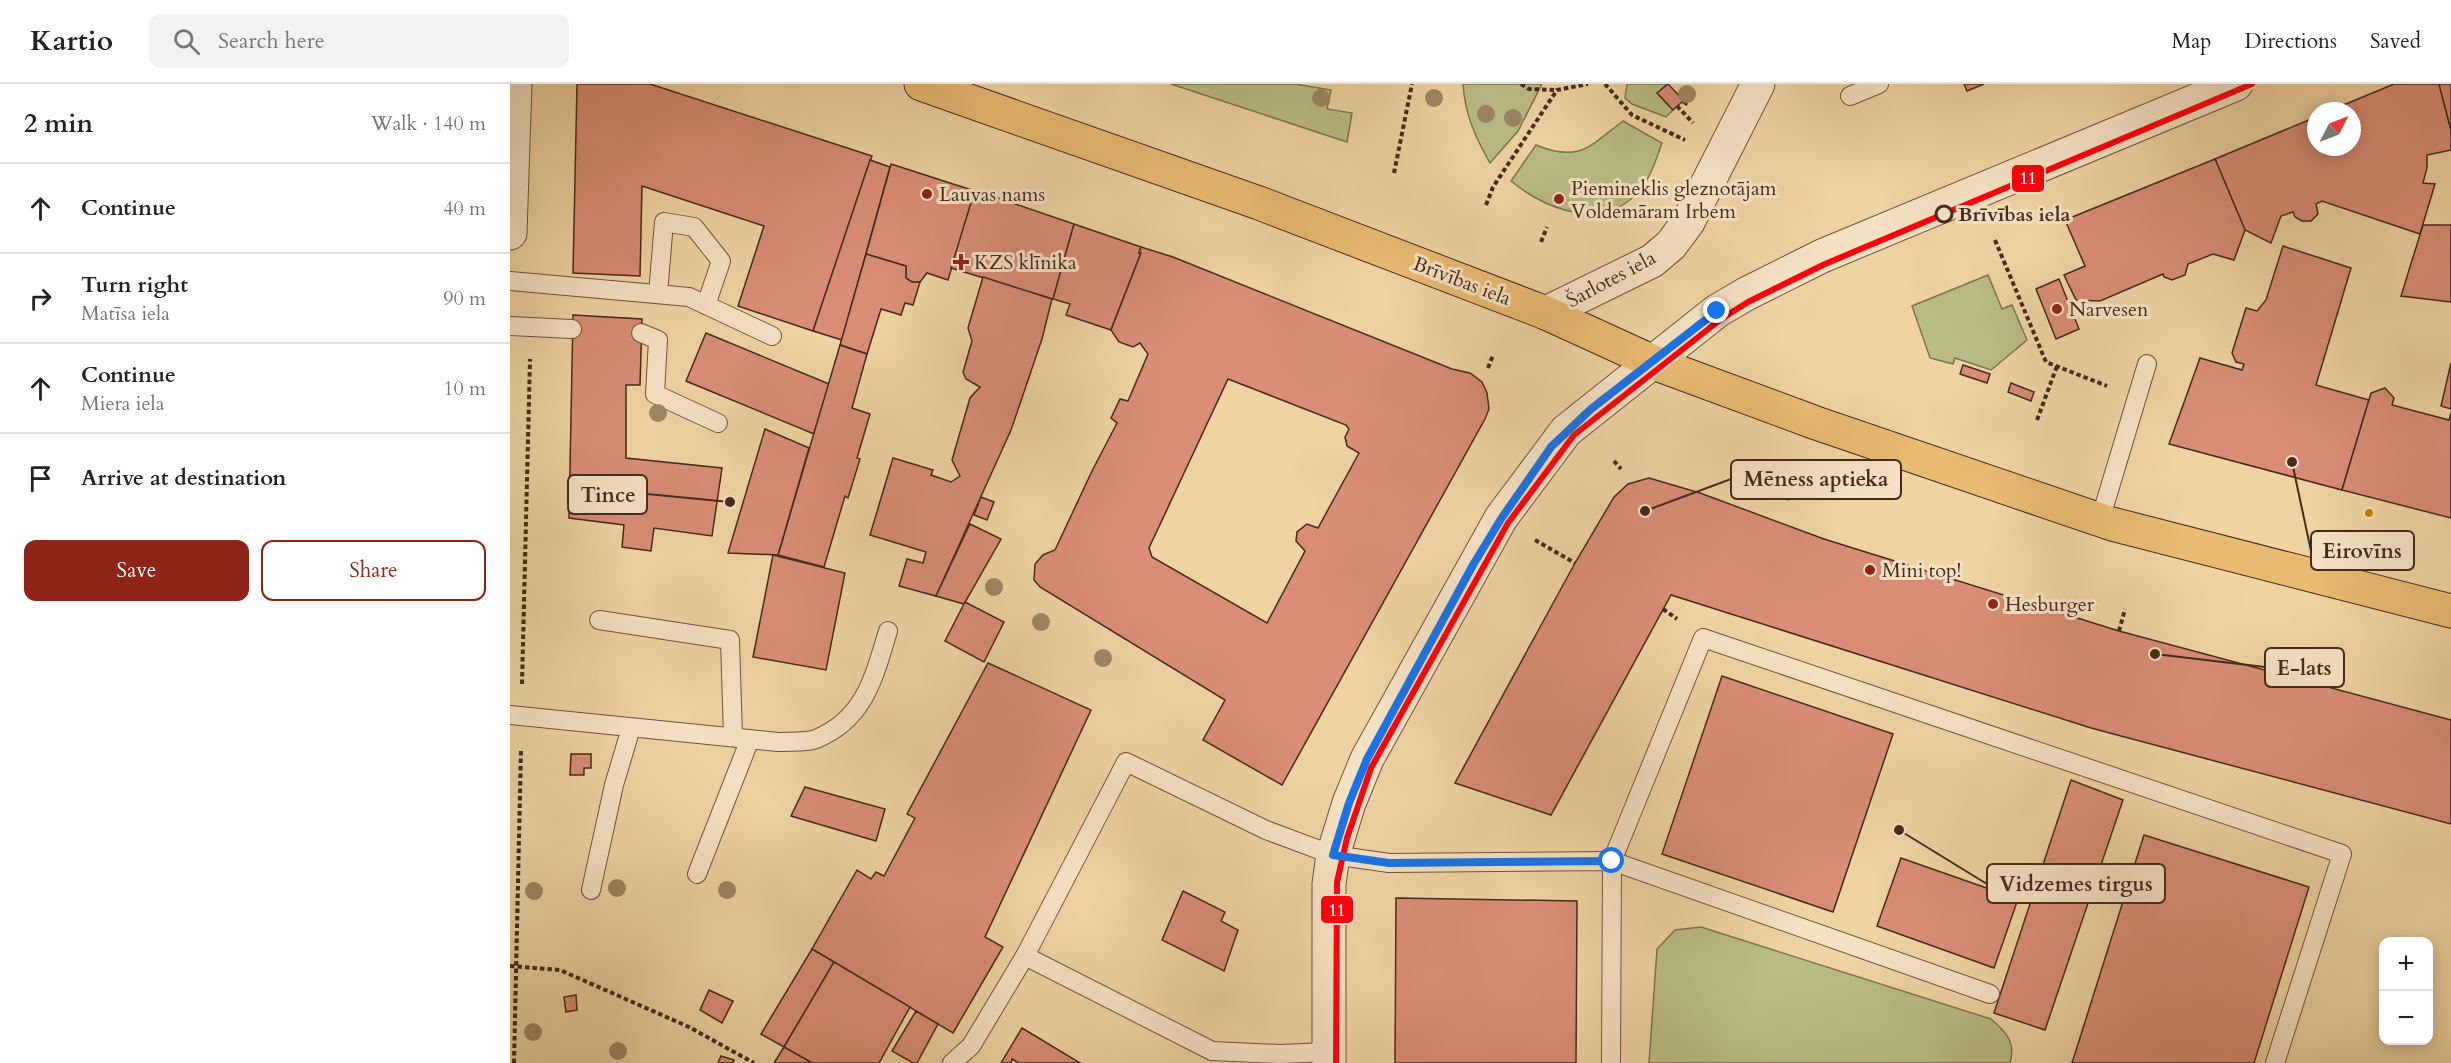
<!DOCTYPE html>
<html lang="en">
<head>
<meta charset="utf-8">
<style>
	:root { --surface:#fff; --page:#f2f2f2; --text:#222; --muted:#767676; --line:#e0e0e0; --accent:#8f2418 }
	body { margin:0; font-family:Cardo,serif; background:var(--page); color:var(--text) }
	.controls { position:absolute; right:18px; bottom:18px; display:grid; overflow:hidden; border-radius:12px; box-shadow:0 3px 15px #0003 }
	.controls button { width:54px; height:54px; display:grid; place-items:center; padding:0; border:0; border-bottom:2px solid var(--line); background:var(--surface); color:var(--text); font:30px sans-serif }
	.compass { position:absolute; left:1797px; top:18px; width:54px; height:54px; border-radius:50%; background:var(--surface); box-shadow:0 3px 15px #0003; rotate:48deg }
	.stop { position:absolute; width:18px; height:18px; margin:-14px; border:4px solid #1a73e8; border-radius:50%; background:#fff }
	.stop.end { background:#1a73e8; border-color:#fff; box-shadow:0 2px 6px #0008 }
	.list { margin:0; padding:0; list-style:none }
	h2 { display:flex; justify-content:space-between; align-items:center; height:78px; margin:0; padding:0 24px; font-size:26px }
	h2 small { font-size:20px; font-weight:400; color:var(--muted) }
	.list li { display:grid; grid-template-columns:39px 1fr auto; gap:18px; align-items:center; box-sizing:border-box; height:90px; padding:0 24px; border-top:2px solid var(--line) }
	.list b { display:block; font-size:22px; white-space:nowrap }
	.list p { margin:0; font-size:20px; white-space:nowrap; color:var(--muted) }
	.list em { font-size:20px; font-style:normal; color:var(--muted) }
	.actions { display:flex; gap:12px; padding:18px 24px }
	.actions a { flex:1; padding:14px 0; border:2px solid var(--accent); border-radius:12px; text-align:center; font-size:21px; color:var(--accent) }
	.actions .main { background:var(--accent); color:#fff }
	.icon { flex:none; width:33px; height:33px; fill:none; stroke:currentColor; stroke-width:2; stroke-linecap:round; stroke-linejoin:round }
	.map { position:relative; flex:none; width:1941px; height:979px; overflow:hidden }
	header { display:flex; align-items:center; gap:36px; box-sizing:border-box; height:84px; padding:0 30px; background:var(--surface); border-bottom:2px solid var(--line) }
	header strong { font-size:28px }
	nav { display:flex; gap:33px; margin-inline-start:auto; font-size:21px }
	.search { width:420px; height:54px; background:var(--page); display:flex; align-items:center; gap:15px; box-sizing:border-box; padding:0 21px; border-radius:12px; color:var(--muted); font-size:22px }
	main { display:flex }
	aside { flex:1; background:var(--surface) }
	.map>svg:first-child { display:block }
	.green { fill:#b9bc85; stroke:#7f7351; stroke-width:1.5 }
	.building { fill:#d98d76; stroke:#452a1d; stroke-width:1.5; fill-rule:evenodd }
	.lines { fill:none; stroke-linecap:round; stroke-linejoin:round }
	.service-casing { stroke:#70543e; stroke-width:20 }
	.minor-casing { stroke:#70543e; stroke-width:35 }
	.tertiary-casing { stroke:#70543e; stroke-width:35 }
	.trunk-casing { stroke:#452a1d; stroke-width:35 }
	.path { stroke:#452a1d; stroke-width:4; stroke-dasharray:4.5 3; stroke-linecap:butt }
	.service { stroke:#f5e2c3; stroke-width:18 }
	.minor { stroke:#f5e2c3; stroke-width:33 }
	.tertiary { stroke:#f5e2c3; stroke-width:33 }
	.trunk { stroke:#e8ba72; stroke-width:33 }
	.tram-1-casing { stroke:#f5e2c3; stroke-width:10 }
	.tram-1 { stroke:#ff000c; stroke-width:6 }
	.tree { fill:#9e8665 }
	.route { stroke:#1a73e8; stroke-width:8 }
	.poi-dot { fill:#8f2418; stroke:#f5e2c3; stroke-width:2 }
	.stop-dot { fill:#f5e2c3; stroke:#452a1d; stroke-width:3 }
	.bus-dot { fill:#c28109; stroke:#f5e2c3; stroke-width:2 }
	.labels { text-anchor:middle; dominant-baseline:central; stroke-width:6; stroke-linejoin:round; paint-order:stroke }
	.poi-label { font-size:20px; fill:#452a1d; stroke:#f5e2c3; text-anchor:start }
	.stop-label { font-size:20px; font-weight:bold; fill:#452a1d; stroke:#f5e2c3; text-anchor:start }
	.street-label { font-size:20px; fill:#452a1d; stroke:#f5e2c3 }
	.leader { fill:none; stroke:#452a1d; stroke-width:2 }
	.callout-dot { fill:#452a1d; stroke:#f5e2c3; stroke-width:2 }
	.callout { fill:#f5e2c3; stroke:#452a1d; stroke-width:2 }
	.callout-label { font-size:21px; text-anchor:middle; font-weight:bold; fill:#452a1d }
	.line-badge { stroke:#f5e2c3; stroke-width:2 }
	.badge-label { font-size:16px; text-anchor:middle; font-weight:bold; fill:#fff }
</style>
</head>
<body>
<header>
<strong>Kartio</strong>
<div class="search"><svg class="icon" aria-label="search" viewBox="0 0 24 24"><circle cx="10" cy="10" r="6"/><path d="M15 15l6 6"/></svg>Search here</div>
<nav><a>Map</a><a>Directions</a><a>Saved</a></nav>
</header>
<main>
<aside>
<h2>2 min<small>Walk · 140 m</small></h2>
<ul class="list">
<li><svg class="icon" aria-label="ahead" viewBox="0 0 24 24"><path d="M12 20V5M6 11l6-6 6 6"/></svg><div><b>Continue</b></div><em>40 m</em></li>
<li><svg class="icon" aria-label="right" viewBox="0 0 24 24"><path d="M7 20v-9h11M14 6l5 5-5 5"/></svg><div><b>Turn right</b><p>Matīsa iela</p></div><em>90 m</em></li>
<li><svg class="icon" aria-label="ahead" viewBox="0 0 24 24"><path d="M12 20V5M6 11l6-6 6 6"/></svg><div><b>Continue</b><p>Miera iela</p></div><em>10 m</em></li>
<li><svg class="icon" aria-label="arrive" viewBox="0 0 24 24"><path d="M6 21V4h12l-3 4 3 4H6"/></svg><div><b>Arrive at destination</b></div></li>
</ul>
<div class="actions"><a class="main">Save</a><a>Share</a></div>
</aside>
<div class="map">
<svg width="1941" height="979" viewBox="0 0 1941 979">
	<rect width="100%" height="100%" fill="#efd3a3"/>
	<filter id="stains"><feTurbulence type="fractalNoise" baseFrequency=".00333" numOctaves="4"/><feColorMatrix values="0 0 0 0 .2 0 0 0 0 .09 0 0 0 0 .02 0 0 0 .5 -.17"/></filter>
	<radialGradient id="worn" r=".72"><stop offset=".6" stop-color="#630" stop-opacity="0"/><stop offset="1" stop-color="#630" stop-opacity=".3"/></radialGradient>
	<!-- green -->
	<g class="green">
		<path d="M 661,0 L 785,0 L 821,6 L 817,25 L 842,29 L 837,58 Z"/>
		<path d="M 953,0 L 1032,0 L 1008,47 L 980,79 C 965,53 955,30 953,0 Z"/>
		<path d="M 1117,0 L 1157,0 L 1147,9 L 1163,26 L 1156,33 L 1122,20 L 1115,14 Z"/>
		<path d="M 1113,37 L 1152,59 C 1148,70 1144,83 1138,94 C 1106,150 1042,131 1001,97 L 1026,61 C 1069,79 1080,62 1113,37 Z"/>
		<path d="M 1478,191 L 1492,225 L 1502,221 L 1517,256 L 1481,286 L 1445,274 L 1443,280 L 1420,274 L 1402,222 Z"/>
		<path d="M 1191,843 L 1481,935 C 1496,948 1506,958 1500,979 L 1139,979 L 1147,865 L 1165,846 Z"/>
	</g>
	<!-- building -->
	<g class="building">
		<path d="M 67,0 L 140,0 L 362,72 L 303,247 L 228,222 L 254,142 L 132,102 L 130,192 L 63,189 Z"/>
		<path d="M 1158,0 L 1177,20 L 1176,21 L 1172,18 L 1163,26 L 1147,9 Z"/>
		<path d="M 1454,0 L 1474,0 L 1457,7 Z"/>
		<path d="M 1884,0 L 1929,0 L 1941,46 L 1941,66 L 1917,71 L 1917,84 L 1913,99 L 1925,100 L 1910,150 L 1812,117 L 1806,120 L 1808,130 L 1801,137 L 1792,137 L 1785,133 L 1783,128 L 1771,132 L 1761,159 L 1735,146 L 1705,75 L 1806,33 L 1806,63 L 1842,63 L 1842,27 L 1819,27 Z"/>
		<path d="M 1929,0 L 1941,0 L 1941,46 Z"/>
		<path d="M 1705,75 L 1735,146 L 1724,176 L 1703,170 L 1678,180 L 1675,191 L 1662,196 L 1654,193 L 1653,190 L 1590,217 L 1566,216 L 1554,191 L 1575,182 L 1555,136 Z"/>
		<path d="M 360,76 L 380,83 L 332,256 L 303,247 Z"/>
		<path d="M 381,80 L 465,107 L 438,196 L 417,189 L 410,198 L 402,198 L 396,194 L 396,182 L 356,170 Z"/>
		<path d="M 467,107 L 564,140 L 543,215 L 441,184 L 464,109 Z"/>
		<path d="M 564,140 L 631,163 L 629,169 L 631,169 L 601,246 L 556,231 L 560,220 L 543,215 Z"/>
		<path d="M 1913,141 L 1941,141 L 1941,218 L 1891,212 Z"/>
		<path d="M 1773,162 L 1841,184 L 1806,301 L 1859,316 L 1832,406 L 1659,360 L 1690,274 L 1732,286 L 1734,280 L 1726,278 L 1722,269 L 1736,224 L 1747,227 L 1756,216 Z"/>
		<path d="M 631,163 L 663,173 L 942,285 L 960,289 L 972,298 L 977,309 L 979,325 L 975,335 L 772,701 L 693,656 L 715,616 L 530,503 L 524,496 L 525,480 L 533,471 L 545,466 L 582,387 L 607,339 L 601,334 L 610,315 L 618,317 L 638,270 L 630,259 L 623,263 L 609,258 L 601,246 L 631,169 L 629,169 ZM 718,295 L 836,341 L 839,345 L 835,353 L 837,362 L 849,369 L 808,444 L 797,440 L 787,448 L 786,457 L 795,467 L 757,539 L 642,473 L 639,464 Z"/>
		<path d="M 356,170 L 396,182 L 396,194 L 402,198 L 410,198 L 403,221 L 395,219 L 391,231 L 371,225 L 357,270 L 330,261 Z"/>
		<path d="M 473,193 L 542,215 L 532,255 L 501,346 L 426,512 L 389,502 L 397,475 L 413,479 L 416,468 L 360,451 L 383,374 L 423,386 L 421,391 L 441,398 L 450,392 L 442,376 L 460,314 L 470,303 L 456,295 L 453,288 L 462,257 L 458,244 Z"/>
		<path d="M 1549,195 L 1569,245 L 1546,255 L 1526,205 Z"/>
		<path d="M 63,231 L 132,235 L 130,301 L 116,301 L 116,374 L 212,384 L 202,452 L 144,444 L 141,467 L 112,463 L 114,441 L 59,434 Z"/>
		<path d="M 196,249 L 319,300 L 304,350 L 176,297 Z"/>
		<path d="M 330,261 L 357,270 L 342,324 L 360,330 L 347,374 L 350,375 L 338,414 L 335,412 L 314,483 L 268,471 Z"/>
		<path d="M 1941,279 L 1941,325 L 1931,322 Z"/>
		<path d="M 1453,281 L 1480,290 L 1477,299 L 1450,290 Z"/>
		<path d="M 1501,299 L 1524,308 L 1521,317 L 1498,308 Z"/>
		<path d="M 1875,304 L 1884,314 L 1882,321 L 1939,336 L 1941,329 L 1941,434 L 1832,406 L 1861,309 Z"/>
		<path d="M 255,345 L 299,364 L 268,471 L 218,469 Z"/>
		<path d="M 1139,394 L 1190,409 L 1314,455 L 1609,547 L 1941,636 L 1941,740 L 1581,644 L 1161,511 L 1041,731 L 945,699 L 1065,479 L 1104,413 L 1118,400 Z"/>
		<path d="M 471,413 L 484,418 L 477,436 L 464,431 Z"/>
		<path d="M 460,440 L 491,455 L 454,520 L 426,512 Z"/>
		<path d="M 263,471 L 335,489 L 316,586 L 243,573 Z"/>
		<path d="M 455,518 L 494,538 L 474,578 L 435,557 Z"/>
		<path d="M 478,579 L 581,626 L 475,853 L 493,863 L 443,949 L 302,865 L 347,786 L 361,795 L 366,788 L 374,792 L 405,734 L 397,730 Z"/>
		<path d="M 1212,592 L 1383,650 L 1323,828 L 1152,770 Z"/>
		<path d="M 61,670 L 81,670 L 81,684 L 74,684 L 74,691 L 60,691 Z"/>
		<path d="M 1561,696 L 1613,716 L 1535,946 L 1484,929 Z"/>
		<path d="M 295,703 L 375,725 L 366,757 L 281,732 Z"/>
		<path d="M 1634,751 L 1799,803 L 1744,979 L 1562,979 Z"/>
		<path d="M 1391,774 L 1508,815 L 1484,884 L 1367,842 Z"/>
		<path d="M 673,807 L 715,828 L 711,837 L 728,846 L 714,887 L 652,856 Z"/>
		<path d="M 886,814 L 1067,817 L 1066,979 L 885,979 Z"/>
		<path d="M 302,865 L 324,878 L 274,963 L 251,950 Z"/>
		<path d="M 324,878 L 400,923 L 369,979 L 302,979 L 274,963 Z"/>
		<path d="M 199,906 L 223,917 L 212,939 L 190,926 Z"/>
		<path d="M 66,911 L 67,926 L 56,928 L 54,913 Z"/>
		<path d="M 406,927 L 428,940 L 407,979 L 403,979 L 382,967 Z"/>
		<path d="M 512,944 L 570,979 L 509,979 L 502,975 L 501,979 L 491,979 Z"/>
		<path d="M 274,963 L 302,979 L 264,979 Z"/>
		<path d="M 211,972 L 224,976 L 223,979 L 208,979 Z"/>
	</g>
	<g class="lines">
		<!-- service casing -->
		<g class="service-casing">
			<g id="service">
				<path d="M 1340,12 L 1369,0"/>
				<path d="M 0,197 L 179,213 L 262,252"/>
				<path d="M 148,210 L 154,138 L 184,143 L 211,177 L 196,221"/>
				<path d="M 0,242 L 62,245"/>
				<path d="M 131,249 L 148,256 L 145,310 L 208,339"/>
				<path d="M 1590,436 L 1637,280"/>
				<path d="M 89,536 L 220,556 L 223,653"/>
				<path d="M 0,631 L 268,658 C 280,657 295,659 306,655 C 355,635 364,593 378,547"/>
				<path d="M 187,790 L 240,655"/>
				<path d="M 81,806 L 104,701 L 121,644"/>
				<path d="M 1480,910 L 1102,777 L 1193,554 L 1832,770 L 1765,979"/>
				<path d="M 819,968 L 770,970 L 702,967 L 515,872 L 616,678 L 756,746 L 823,771 L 879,779 L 1102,777 L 1101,979"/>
				<path d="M 442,979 L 461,962 L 515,872"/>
			</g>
		</g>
		<!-- minor casing -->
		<g class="minor-casing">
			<g id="minor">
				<path d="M 0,149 L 5,0"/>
				<path d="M 1036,229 L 1142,177 L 1161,161 L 1178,138 L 1248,0"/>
			</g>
		</g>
		<!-- tertiary casing -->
		<g class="tertiary-casing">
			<path id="tertiary" d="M 819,979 L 819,800 L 823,771 L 839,719 L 857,675 L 991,434 L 1056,347 L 1207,227 L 1236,210 L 1312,172 L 1726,0"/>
		</g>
		<!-- trunk casing -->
		<g class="trunk-casing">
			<path id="trunk" d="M 411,0 L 749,119 L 1036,229 L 1152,282 L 1306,339 L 1602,440 L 1941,527"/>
		</g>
		<!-- path -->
		<g class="path">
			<path d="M 1011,0 L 1019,5 L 1046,6"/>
			<path d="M 1095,0 L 1122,31 L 1175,56"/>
			<path d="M 1167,22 L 1183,39"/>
			<path d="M 884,89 L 902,0"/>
			<path d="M 976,121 L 983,103 L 1047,6 L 1078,0"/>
			<path d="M 1485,156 L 1536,278 L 1597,302"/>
			<path d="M 1031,158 L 1037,143"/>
			<path d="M 978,284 L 983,271"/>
			<path d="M 1527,336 L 1547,282"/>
			<path d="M 1104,377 L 1111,385"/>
			<path d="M 1277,416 L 1280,407"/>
			<path d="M 1025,456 L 1065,479"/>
			<path d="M 1153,525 L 1167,535"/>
			<path d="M 1609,547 L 1615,525"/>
			<path d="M 12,600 L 20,275"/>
			<path d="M 0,882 L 50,886 L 179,943 L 244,979"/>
			<path d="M 4,979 L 11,665"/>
		</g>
		<!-- service -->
		<use href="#service" class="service"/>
		<!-- minor -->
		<use href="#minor" class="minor"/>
		<!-- tertiary -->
		<use href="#tertiary" class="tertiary"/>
		<!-- trunk -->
		<use href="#trunk" class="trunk"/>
		<!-- tram-1 casing -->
		<g class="tram-1-casing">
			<path id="tram-1" d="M 826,979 L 827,798 L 837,754 L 861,684 L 998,439 L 1064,351 L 1211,235 L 1238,218 L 1315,180 L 1742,0"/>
		</g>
		<!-- tram-1 -->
		<use href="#tram-1" class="tram-1"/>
	</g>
	<!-- trees -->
	<g class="tree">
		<circle cx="1177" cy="10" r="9"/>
		<circle cx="811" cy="14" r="9"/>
		<circle cx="924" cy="14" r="9"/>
		<circle cx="976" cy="30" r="9"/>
		<circle cx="1003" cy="34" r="9"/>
		<circle cx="148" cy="329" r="9"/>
		<circle cx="484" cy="503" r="9"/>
		<circle cx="531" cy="538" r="9"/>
		<circle cx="593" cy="574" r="9"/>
		<circle cx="107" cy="804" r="9"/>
		<circle cx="217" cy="806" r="9"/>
		<circle cx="24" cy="807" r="9"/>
		<circle cx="23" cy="948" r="9"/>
		<circle cx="108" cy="967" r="9"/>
	</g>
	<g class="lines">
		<!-- route -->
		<path class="route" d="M 1102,777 L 879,779 L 823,771 L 839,719 L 857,675 L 963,481 L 991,435 L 1041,363 L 1081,325 L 1207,227"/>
	</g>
	<!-- markers -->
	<g class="poi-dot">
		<circle cx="417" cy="110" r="6"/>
		<circle cx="1049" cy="115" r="6"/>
		<path d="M448 169h6v6h6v6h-6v6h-6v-6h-6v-6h6z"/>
		<circle cx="1547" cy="225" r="6"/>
		<circle cx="1360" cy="486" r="6"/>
		<circle cx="1483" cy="520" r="6"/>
	</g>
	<circle class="stop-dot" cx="1434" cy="130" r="8"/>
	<circle class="bus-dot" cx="1859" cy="429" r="5"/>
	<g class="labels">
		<!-- poi labels -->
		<g class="poi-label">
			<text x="1061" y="104">Piemineklis gleznotājam<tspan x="1061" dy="23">Voldemāram Irbem</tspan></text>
			<text x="429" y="110">Lauvas nams</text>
			<text x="464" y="178">KZS klīnika</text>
			<text x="1559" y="225">Narvesen</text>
			<text x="1372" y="486">Mini top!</text>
			<text x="1495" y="520">Hesburger</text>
		</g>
		<!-- stop labels -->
		<g class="stop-label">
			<text x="1448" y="130">Brīvības iela</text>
		</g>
		<!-- street labels -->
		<g class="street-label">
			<text transform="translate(1101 195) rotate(-28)">Šarlotes iela</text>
			<text transform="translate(952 197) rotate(21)">Brīvības iela</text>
		</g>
	</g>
	<!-- callouts -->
	<path class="leader" d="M1135 427L1221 395M220 418L137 410M1782 378L1801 467M1645 570L1755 583M1389 746L1477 800"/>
	<g class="callout-dot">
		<circle cx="1135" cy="427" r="6"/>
		<circle cx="220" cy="418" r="6"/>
		<circle cx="1782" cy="378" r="6"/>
		<circle cx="1645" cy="570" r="6"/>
		<circle cx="1389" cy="746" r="6"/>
	</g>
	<g class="callout">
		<rect x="1221" y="376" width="170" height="39" rx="6"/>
		<rect x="58" y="391" width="79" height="39" rx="6"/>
		<rect x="1801" y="447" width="103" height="39" rx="6"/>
		<rect x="1755" y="564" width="79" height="39" rx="6"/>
		<rect x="1477" y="780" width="178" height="39" rx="6"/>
	</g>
	<g class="callout-label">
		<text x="1306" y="402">Mēness aptieka</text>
		<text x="98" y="418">Tince</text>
		<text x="1852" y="474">Eirovīns</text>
		<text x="1794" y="591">E-lats</text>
		<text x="1566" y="807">Vidzemes tirgus</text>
	</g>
	<g class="line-badge">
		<rect x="1501" y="80" width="34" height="29" rx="6" fill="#ff000c"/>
		<rect x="810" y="811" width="34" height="29" rx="6" fill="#ff000c"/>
	</g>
	<g class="badge-label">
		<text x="1518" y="100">11</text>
		<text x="827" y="832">11</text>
	</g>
	<rect width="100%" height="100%" filter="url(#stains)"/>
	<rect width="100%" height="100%" fill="url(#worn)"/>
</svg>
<div class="controls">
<button>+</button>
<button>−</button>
</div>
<svg class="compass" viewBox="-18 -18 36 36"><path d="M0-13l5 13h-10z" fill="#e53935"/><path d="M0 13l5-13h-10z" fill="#767676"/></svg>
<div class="stop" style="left:1102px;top:777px"></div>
<div class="stop end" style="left:1207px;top:227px"></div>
</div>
</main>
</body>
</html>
